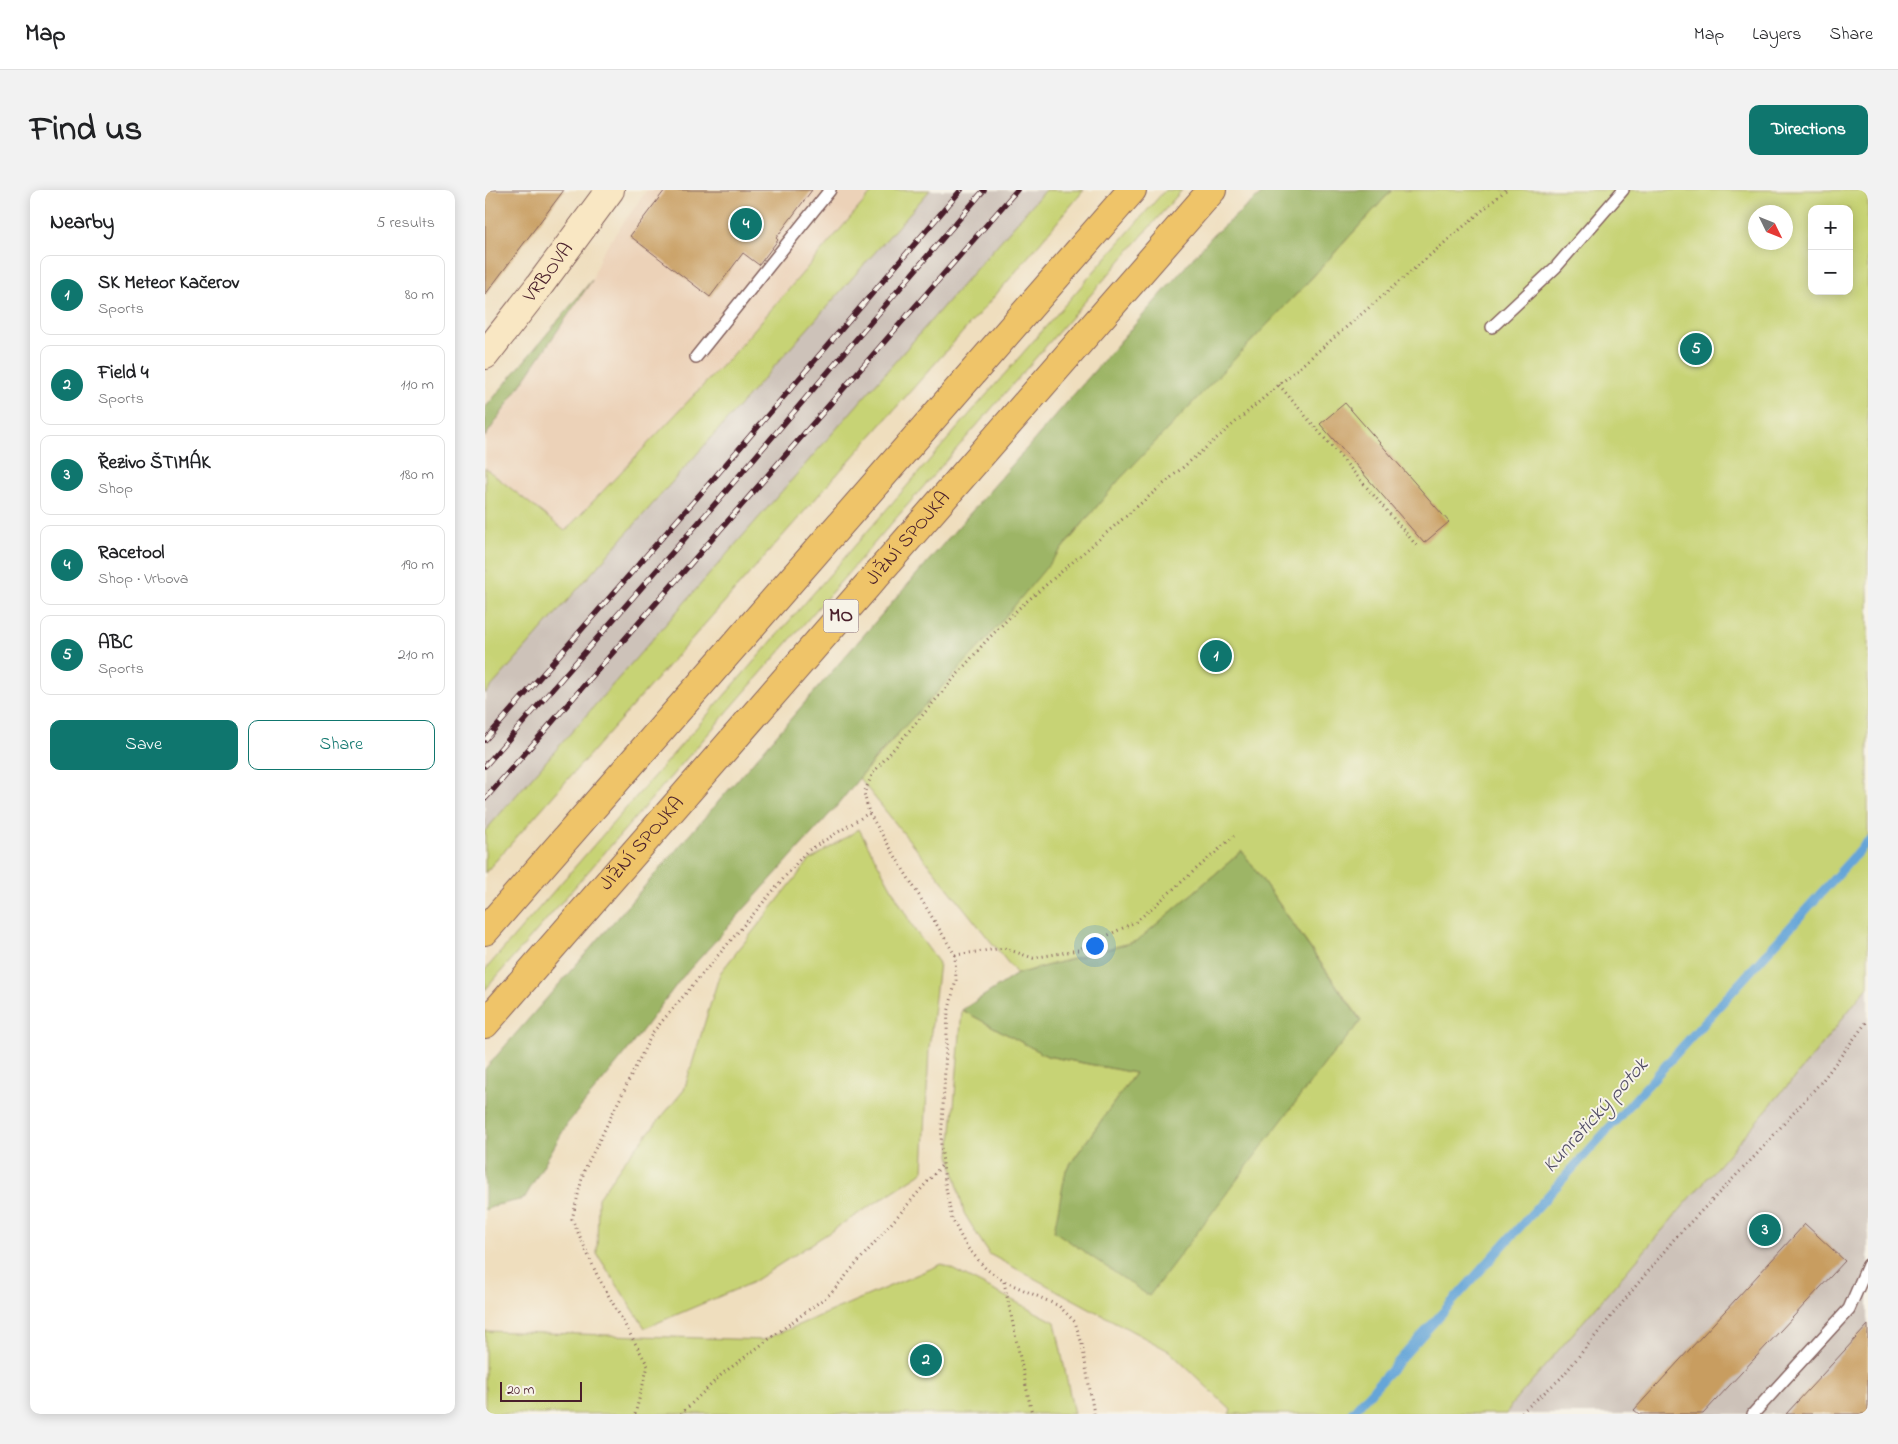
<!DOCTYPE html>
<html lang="en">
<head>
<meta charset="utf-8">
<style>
	:root { --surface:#fff; --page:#f2f2f2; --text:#202124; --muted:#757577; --line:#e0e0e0; --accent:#0f766e }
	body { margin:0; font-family:"Indie Flower",sans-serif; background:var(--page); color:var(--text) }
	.controls { position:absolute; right:15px; top:15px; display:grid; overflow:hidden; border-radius:10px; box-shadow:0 2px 12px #0003 }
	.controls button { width:45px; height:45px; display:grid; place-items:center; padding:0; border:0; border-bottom:1px solid var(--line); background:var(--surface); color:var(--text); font:25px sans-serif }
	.compass { position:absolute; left:1263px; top:15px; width:45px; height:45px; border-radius:50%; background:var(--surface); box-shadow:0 2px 12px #0003; rotate:133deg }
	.scale { position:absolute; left:15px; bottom:12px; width:82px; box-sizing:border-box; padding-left:5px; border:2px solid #4a1f2b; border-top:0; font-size:14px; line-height:18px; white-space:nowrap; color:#4a1f2b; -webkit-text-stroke:4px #f7f3e8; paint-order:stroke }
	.you { position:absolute; left:609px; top:755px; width:18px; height:18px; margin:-12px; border:4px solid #fff; border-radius:50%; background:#1a73e8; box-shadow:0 0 0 8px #1a73e833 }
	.badge { display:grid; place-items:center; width:32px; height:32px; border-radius:50%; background:var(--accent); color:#fff; font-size:16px; font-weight:700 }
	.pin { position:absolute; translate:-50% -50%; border:2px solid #fff; box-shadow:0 1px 5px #0006 }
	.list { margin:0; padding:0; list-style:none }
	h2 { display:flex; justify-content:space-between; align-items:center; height:65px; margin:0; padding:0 20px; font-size:21px }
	h2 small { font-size:16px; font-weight:400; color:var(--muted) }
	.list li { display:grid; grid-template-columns:32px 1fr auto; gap:15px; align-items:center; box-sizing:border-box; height:80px; margin:0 10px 10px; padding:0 10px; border:1px solid var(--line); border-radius:10px }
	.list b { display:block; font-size:19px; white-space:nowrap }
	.list p { margin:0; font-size:16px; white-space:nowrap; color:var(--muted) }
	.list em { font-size:16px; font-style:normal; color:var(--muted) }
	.actions { display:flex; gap:10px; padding:15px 20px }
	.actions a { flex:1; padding:11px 0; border:1px solid var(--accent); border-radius:10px; text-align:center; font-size:18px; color:var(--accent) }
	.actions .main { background:var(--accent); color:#fff }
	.map { position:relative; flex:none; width:1383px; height:1224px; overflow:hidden; border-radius:10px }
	header { display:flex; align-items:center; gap:30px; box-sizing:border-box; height:70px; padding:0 25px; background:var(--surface); border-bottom:1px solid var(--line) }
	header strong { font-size:24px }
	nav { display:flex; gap:28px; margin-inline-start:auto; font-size:18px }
	.intro { display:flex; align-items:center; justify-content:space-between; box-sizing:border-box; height:120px; padding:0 30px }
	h1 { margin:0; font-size:35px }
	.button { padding:12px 22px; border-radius:10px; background:var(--accent); color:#fff; font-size:18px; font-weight:700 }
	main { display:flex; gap:30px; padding:0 30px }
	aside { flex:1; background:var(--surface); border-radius:10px; box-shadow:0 2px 12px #0003 }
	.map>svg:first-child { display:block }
	.built { fill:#ecd2b8 }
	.industrial { fill:#cdc2b9 }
	.green { fill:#c7d374; stroke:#887950; fill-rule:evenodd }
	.forest { fill:#9db566; stroke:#746a48 }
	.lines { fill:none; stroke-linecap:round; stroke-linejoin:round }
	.stream { stroke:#65a5d8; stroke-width:9 }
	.building { fill:#c89d60 }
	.service-casing { stroke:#84625e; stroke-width:14 }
	.secondary-casing { stroke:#84625e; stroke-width:30 }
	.trunk-casing { stroke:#84625e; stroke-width:30 }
	.path { stroke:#84625e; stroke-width:3; stroke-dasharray:1 4; stroke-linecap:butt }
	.service { stroke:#fff; stroke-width:11 }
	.secondary { stroke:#f9e7c3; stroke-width:28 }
	.trunk { stroke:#efc469; stroke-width:28 }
	.rail-casing { stroke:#4a1f2b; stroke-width:5.5 }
	.rail { stroke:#f7f3e8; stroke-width:4; stroke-dasharray:11; stroke-linecap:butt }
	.labels { text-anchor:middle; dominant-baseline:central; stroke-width:4; stroke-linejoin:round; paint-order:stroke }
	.shield { fill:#f7f3e8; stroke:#7e5f64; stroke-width:1 }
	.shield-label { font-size:19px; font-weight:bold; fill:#4a1f2b }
	.street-label { font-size:20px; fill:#4a1f2b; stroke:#f7f3e8 }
	.water-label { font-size:21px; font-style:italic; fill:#534e68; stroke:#f7f3e8 }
</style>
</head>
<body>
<header>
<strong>Map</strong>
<nav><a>Map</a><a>Layers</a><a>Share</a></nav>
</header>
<div class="intro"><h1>Find us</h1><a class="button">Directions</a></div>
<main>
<aside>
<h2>Nearby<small>5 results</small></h2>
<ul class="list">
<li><span class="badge">1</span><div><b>SK Meteor Kačerov</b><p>Sports</p></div><em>80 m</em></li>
<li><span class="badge">2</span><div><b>Field 4</b><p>Sports</p></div><em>110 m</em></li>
<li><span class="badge">3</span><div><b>Řezivo ŠTIMÁK</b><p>Shop</p></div><em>180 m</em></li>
<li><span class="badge">4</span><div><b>Racetool</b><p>Shop · Vrbova</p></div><em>190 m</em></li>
<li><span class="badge">5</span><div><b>ABC</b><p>Sports</p></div><em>210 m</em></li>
</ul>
<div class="actions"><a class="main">Save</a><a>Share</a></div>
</aside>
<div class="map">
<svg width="1383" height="1224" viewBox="0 0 1383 1224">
	<rect width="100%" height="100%" fill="#f7f3e8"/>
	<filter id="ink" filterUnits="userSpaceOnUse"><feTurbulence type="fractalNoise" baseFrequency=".02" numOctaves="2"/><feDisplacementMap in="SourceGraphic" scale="10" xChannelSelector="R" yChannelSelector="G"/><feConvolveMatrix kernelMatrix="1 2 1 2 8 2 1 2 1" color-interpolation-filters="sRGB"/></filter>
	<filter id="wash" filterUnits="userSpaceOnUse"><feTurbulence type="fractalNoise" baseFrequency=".0096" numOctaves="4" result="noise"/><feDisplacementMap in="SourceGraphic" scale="20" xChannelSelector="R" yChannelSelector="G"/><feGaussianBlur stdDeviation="1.12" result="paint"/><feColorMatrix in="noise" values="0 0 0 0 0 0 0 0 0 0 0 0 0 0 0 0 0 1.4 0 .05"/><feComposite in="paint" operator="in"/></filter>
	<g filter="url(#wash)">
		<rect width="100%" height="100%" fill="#efdebe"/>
		<!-- built -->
		<path class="built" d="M 162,0 L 389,0 L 247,165 L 80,341 L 0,278 L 0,247 L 107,90 L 116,64 Z"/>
		<!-- industrial -->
		<g class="industrial">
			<path d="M 445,0 L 560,0 L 0,641 L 0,504 Z"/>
			<path d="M 1383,796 L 1383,1224 L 1021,1224 L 1027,1214 L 1328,866 Z"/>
		</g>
		<!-- green -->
		<g class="green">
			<path d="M 389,0 L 445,0 L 0,504 L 0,278 L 80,341 L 247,165 Z"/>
			<path d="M 560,0 L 599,0 L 522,92 L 0,683 L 0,641 Z"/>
			<path d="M 680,0 L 697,0 L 0,800 L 0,780 Z"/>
			<path d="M 907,0 L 1383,0 L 1383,796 L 1328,866 L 1027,1214 L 1021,1224 L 744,1224 L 746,1220 L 684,1161 L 504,1064 L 479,1023 L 465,965 L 477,820 L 562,866 L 650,883 L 581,980 L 841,872 L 876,830 L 757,661 L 652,751 L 532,784 L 374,588 L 587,347 L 633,290 L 822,93 ZM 1327,19 L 1364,19 L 1364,101 L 1327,101 ZM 1270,22 L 1300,22 L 1300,52 L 1270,52 Z"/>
			<path d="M 374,639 L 429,739 L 454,773 L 444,859 L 438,982 L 266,1093 L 160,1138 L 112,1064 L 113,1008 L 138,973 L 199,900 L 235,783 L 324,671 Z"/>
			<path d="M 457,1074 L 570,1132 L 589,1224 L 0,1224 L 0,1141 L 278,1150 Z"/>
		</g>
		<!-- forest -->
		<g class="forest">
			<path d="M 781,0 L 907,0 L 822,93 L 634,290 L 500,451 L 392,566 L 351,617 L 195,790 L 139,865 L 82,934 L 39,1009 L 12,1015 L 0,1020 L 0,879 L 728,45 Z"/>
			<path d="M 107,90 L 0,247 L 0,218 Z"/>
			<path d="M 757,661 L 876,831 L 841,872 L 664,1106 L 569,1041 L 581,980 L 650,883 L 562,866 L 477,820 L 532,784 L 652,751 Z"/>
		</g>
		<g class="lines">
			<!-- stream -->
			<path class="stream" d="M 866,1224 L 1383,651"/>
		</g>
		<g id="blocks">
			<!-- building -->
			<g class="building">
				<path d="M 0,0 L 79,0 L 0,105 Z"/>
				<path d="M 180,0 L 327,0 L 291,48 L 293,50 L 274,75 L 258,63 L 225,107 L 145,46 Z"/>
				<path d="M 860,213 L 964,332 L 939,353 L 835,234 Z"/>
				<path d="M 1320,1034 L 1360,1071 L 1218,1224 L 1154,1224 L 1149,1220 Z"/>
				<path d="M 1383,1135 L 1383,1224 L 1301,1224 Z"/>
			</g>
		</g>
	</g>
	<g filter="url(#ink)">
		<use href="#blocks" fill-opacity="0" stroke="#84625e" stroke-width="1"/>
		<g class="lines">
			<!-- service casing -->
			<g class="service-casing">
				<g id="service">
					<path d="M 1007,137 L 1071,77 L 1138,0"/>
					<path d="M 211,167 L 345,0"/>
					<path d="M 1268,1224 L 1364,1119 L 1383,1075"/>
				</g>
			</g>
			<!-- secondary casing -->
			<g class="secondary-casing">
				<g id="secondary">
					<path id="s1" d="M 0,165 L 54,96 L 125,0"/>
				</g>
			</g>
			<!-- trunk casing -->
			<g class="trunk-casing">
				<g id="trunk">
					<path d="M 0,741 L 647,0"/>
					<path id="s2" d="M 0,834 L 727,0"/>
				</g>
			</g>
			<!-- path -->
			<g class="path">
				<path d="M 794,195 L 932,356"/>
				<path d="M 470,765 L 519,758 L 548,768 L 593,760 L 652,731 L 749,646"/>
				<path d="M 519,1092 L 547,1224"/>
				<path d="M 150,1224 L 163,1176 L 112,1085 L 87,1029 L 99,981 L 168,842 L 321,662 L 384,623"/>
				<path d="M 196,1224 L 237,1184 L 345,1104 L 457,975"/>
				<path d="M 609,1224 L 597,1154 L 590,1132 L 574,1116 L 519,1091 L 501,1079 L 481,1056 L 467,1029 L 460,993 L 456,954 L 463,823 L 471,790 L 470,765 L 384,623 L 379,603 L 388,583 L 501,451 L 534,418 L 1021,0"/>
				<path d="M 1032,1224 L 1037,1222 L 1076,1188 L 1190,1048 L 1270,966 L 1337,891 L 1383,830"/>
			</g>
			<!-- service -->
			<use href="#service" class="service"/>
			<!-- secondary -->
			<use href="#secondary" class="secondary"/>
			<!-- trunk -->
			<use href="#trunk" class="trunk"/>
			<!-- rail casing -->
			<g class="rail-casing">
				<g id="rail">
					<path d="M 0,550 L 223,295 L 476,0"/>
					<path d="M 0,576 L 236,307 L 499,0"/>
					<path d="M 0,609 L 532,0"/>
				</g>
			</g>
			<!-- rail -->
			<use href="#rail" class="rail"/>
		</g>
	</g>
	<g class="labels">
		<!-- shield labels -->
		<rect class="shield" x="338.5" y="409.5" width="35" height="33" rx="4"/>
		<g class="shield-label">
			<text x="356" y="426">MO</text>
		</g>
		<!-- street labels -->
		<g class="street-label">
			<text stroke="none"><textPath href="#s1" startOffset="104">VRBOVA</textPath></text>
			<text stroke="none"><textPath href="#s2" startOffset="644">JIŽNÍ SPOJKA</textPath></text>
			<text stroke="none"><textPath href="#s2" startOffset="239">JIŽNÍ SPOJKA</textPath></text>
		</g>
		<!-- water labels -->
		<g class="water-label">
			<text transform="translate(1111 926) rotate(-48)">Kunratický potok</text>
		</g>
	</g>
</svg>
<div class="controls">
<button>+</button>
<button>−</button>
</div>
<svg class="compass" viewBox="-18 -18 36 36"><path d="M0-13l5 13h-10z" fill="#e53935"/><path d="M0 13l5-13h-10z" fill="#757577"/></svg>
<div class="scale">20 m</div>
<div class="you"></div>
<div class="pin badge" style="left:731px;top:466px">1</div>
<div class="pin badge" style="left:441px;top:1170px">2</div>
<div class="pin badge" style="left:1280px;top:1040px">3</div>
<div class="pin badge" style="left:261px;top:34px">4</div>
<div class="pin badge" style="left:1211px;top:159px">5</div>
</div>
</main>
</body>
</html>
